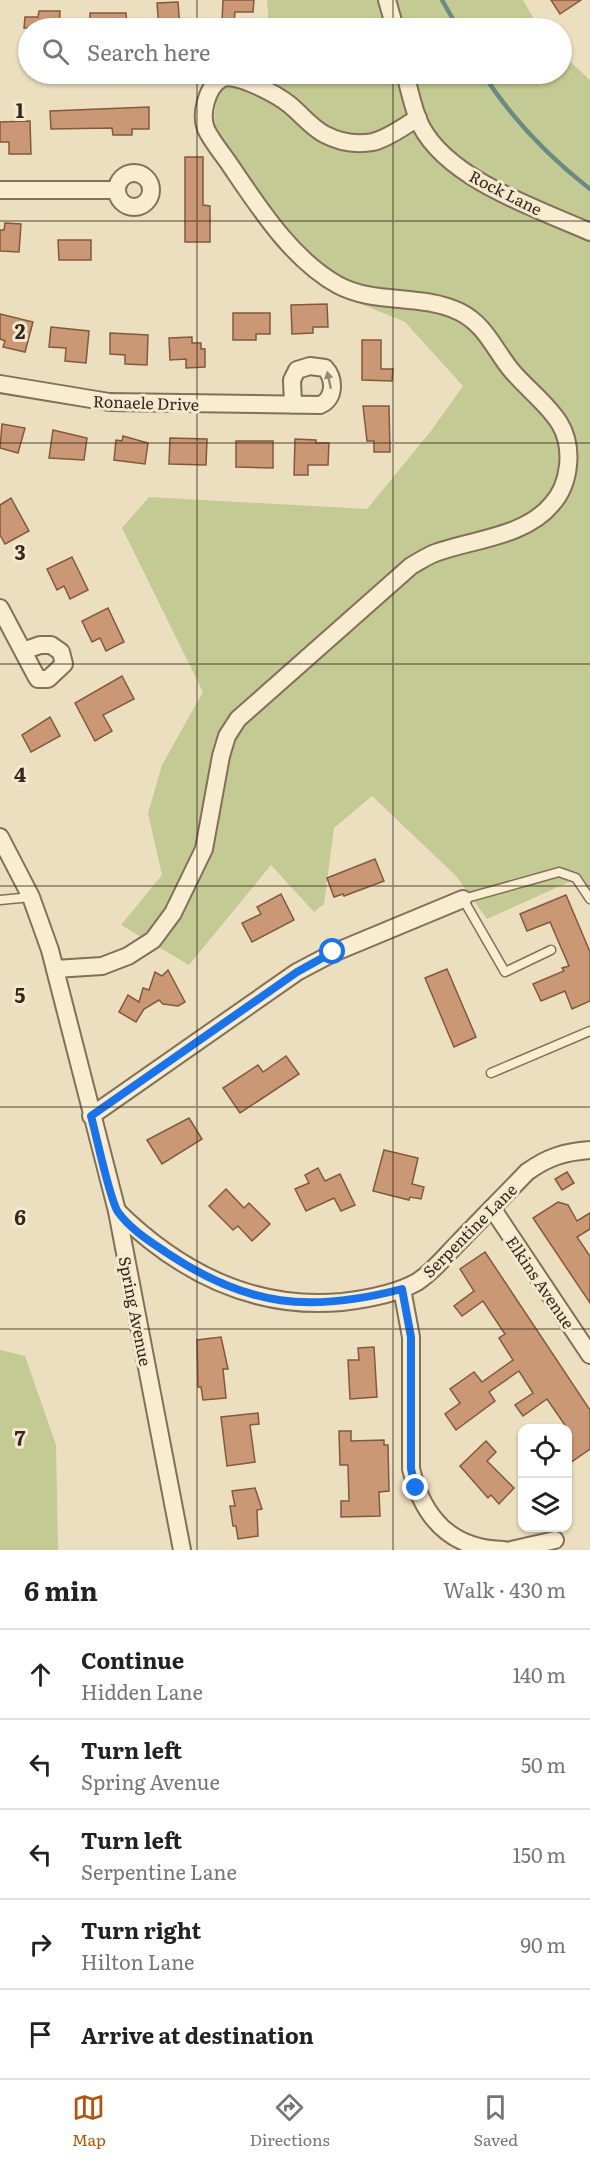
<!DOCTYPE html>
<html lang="en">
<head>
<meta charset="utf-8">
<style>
	:root { --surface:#fff; --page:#f6f6f6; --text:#222; --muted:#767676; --line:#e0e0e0; --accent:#b45309 }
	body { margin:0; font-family:Literata,serif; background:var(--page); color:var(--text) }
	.controls { position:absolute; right:18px; bottom:18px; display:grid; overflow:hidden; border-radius:12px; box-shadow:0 2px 4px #0004 }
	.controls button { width:54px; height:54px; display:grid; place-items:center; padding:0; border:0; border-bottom:2px solid var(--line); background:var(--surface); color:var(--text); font:30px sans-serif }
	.stop { position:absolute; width:18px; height:18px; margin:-14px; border:4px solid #1a73e8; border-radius:50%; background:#fff }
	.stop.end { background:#1a73e8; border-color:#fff; box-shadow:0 2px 6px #0008 }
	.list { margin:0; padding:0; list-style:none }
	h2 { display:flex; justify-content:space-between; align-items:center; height:78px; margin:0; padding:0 24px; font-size:26px }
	h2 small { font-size:20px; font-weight:400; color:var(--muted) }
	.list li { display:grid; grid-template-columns:39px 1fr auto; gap:18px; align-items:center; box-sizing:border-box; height:90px; padding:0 24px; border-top:2px solid var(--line) }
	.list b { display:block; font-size:22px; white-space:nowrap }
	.list p { margin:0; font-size:20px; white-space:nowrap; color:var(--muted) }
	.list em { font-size:20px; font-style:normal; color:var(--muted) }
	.icon { flex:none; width:33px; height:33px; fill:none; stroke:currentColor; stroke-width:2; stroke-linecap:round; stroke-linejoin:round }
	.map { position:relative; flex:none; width:590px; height:1550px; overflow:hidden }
	.search { position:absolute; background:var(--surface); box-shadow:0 2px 4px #0004; left:18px; right:18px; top:18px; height:66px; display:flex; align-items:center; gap:15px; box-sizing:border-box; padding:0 21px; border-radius:33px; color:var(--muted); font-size:22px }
	.sheet { height:528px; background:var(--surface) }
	nav { display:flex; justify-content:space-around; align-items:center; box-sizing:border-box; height:84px; border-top:2px solid var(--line); background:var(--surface); font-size:16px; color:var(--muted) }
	nav a { display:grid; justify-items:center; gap:3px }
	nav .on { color:var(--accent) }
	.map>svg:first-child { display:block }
	.green { fill:#c4ca93 }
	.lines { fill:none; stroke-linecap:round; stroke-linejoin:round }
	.stream { stroke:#6a8b83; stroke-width:4.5 }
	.building { fill:#ca9875; stroke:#83593e; stroke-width:1.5 }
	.service-casing { stroke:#846f58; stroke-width:11 }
	.minor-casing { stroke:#846f58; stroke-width:20 }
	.service { stroke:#f8ecd1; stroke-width:8 }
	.minor { stroke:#f8ecd1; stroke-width:16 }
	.oneway { fill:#968a76 }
	.route { stroke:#1a73e8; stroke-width:8 }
	.grid { fill:none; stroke:#34281c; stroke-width:1.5; stroke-opacity:0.55 }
	.labels { text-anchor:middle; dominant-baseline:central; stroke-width:6; stroke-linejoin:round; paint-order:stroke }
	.street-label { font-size:16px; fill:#34281c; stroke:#f4e9ce }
	.grid-label { font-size:20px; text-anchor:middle; font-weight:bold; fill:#34281c; stroke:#f4e9ce; stroke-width:6; stroke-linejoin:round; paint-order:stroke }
</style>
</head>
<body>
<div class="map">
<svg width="590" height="1550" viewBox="0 0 590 1550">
	<rect width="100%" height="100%" fill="#ecdfbf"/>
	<!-- green -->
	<g class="green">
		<path d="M 267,0 L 523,0 L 539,28 L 269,28 Z"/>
		<path d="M 562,54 L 590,80 L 590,892 L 578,878 L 487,919 L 456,876 L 372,796 L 334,828 L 324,904 L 314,912 L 271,865 L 189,965 L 121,925 L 162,875 L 148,813 L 162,765 L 203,692 L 122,528 L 149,497 L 367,509 L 431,431 L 463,386 L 405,322 L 322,288 L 213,130 L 219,74 L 562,74 Z"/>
		<path d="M 0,1350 L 25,1356 L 56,1445 L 58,1550 L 0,1550 Z"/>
	</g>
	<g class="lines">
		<!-- stream -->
		<g class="stream">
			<path d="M 442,0 L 458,28"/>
			<path d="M 483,74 C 511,117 549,157 590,189"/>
		</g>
	</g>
	<!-- building -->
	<g class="building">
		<path d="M 223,0 L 254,0 L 253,12 L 235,12 L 234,23 L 222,23 Z"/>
		<path d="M 551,0 L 581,0 L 560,14 Z"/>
		<path d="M 178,2 L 180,28 L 159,28 L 157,3 Z"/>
		<path d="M 39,11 L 60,11 L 59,28 L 24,28 L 25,17 L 38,17 Z"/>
		<path d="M 90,13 L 126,13 L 127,28 L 90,28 Z"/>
		<path d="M 149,107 L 149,129 L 132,129 L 132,135 L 113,135 L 112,128 L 51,129 L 50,111 Z"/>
		<path d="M 30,121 L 31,154 L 9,154 L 9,142 L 0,142 L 0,122 Z"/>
		<path d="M 185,157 L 203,157 L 203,205 L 210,206 L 210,242 L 185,242 Z"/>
		<path d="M 5,223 L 21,224 L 19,252 L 0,251 L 0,230 L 4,230 Z"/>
		<path d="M 58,240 L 91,240 L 91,260 L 59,260 Z"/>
		<path d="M 327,304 L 328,327 L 313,327 L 313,333 L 292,334 L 291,305 Z"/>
		<path d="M 233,313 L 270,313 L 270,334 L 256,334 L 256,340 L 233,340 Z"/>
		<path d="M 0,314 L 33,322 L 25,352 L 3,347 L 5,341 L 0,339 Z"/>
		<path d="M 51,327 L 89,331 L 86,363 L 65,361 L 66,348 L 49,347 Z"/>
		<path d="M 110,333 L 148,335 L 147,365 L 125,364 L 125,355 L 110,354 Z"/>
		<path d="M 192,337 L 192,343 L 201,343 L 201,349 L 205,349 L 205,367 L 186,368 L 186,359 L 170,360 L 169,338 Z"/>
		<path d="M 362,340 L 381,340 L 381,369 L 393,369 L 392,381 L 362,380 Z"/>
		<path d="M 363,406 L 389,406 L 390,452 L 374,452 L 374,441 L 367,441 Z"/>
		<path d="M 2,424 L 25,428 L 18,453 L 0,448 Z"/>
		<path d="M 53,430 L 87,438 L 84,460 L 49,458 Z"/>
		<path d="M 123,436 L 148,443 L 145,464 L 114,460 L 116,440 L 122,441 Z"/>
		<path d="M 170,438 L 207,439 L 206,465 L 169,464 Z"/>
		<path d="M 295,439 L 316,440 L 316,443 L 329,443 L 328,465 L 308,465 L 308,475 L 294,475 Z"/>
		<path d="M 236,441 L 273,441 L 273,468 L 236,467 Z"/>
		<path d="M 11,498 L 29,531 L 5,544 L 0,535 L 0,505 Z"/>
		<path d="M 72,557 L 88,590 L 70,599 L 64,586 L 57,590 L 47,569 Z"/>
		<path d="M 108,608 L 124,642 L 106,651 L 100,638 L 92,642 L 82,621 Z"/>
		<path d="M 122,676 L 134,699 L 103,715 L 112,731 L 95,741 L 75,703 Z"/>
		<path d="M 50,717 L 60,736 L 31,752 L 22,735 Z"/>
		<path d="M 375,859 L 384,881 L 344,896 L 343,894 L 334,897 L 327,878 Z"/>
		<path d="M 281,894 L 294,920 L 252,942 L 242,923 L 261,914 L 257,907 Z"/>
		<path d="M 566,895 L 590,952 L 590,1001 L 572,1009 L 565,991 L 541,1001 L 533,984 L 564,971 L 562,968 L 569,966 L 550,922 L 527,931 L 520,914 Z"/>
		<path d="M 447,969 L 476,1037 L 454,1047 L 425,978 Z"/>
		<path d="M 168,970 L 185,1002 L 178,1006 L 163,1004 L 159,1000 L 144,1009 L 136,1022 L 119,1012 L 128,995 L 139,1002 L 143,988 L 149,990 L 155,972 L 162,976 Z"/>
		<path d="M 286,1056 L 299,1074 L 240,1113 L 223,1088 L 258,1065 L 263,1072 Z"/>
		<path d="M 189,1118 L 202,1139 L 162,1164 L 147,1140 Z"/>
		<path d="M 384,1150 L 418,1158 L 412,1184 L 424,1187 L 421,1199 L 410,1197 L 409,1200 L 373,1191 Z"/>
		<path d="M 318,1168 L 325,1181 L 340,1174 L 355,1205 L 341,1211 L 334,1198 L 306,1211 L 295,1189 L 309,1183 L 305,1175 Z"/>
		<path d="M 567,1172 L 574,1183 L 562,1190 L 555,1179 Z"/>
		<path d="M 226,1189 L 244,1208 L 249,1203 L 270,1224 L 252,1241 L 238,1226 L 233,1230 L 209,1206 Z"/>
		<path d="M 558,1202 L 568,1205 L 577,1221 L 590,1213 L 590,1229 L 577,1237 L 590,1256 L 590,1303 L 533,1218 Z"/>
		<path d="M 485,1252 L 590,1410 L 590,1449 L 567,1465 L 567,1428 L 547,1399 L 523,1416 L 515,1405 L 533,1393 L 519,1371 L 489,1392 L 495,1401 L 456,1430 L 445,1414 L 460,1403 L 450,1389 L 474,1372 L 482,1382 L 513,1360 L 499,1338 L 505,1334 L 483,1301 L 462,1316 L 454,1306 L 474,1291 L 460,1269 Z"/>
		<path d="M 221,1337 L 228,1369 L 223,1369 L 226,1398 L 203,1400 L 201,1387 L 198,1387 L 197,1340 Z"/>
		<path d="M 374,1347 L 377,1397 L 350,1399 L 348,1360 L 359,1360 L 358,1348 Z"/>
		<path d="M 258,1413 L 259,1424 L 250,1425 L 255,1462 L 227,1466 L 221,1417 Z"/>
		<path d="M 339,1431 L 351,1431 L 351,1441 L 384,1440 L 384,1445 L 388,1445 L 389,1491 L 379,1492 L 380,1516 L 341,1517 L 341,1501 L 349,1501 L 348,1465 L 340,1465 Z"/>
		<path d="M 486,1441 L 496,1452 L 487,1461 L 514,1488 L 499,1504 L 491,1495 L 488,1498 L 460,1466 Z"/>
		<path d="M 255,1488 L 262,1509 L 257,1510 L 258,1536 L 238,1539 L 236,1526 L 233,1526 L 230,1506 L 235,1506 L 232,1491 Z"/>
	</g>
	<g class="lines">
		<!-- service casing -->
		<g class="service-casing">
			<g id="service">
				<path d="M 0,900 L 31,897"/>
				<path d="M 551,950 L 505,972 L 463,899 L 559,872 L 576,878 L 590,899"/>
				<path d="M 491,1073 L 590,1031"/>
			</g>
		</g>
		<!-- minor casing -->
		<g class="minor-casing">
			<g id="minor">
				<path d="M 387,0 L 395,28"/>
				<path d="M 405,74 C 410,91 413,110 421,126 C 449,180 538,209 590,232"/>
				<circle cx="134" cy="190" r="17"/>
				<path d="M 0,190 L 117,190"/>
				<path d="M 0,384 L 109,402 L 320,405 C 335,399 335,379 325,368 L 310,366 L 297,370 L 292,380 L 293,405"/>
				<path d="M 0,608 L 36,676 L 38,679 L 48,679 L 64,664 L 61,652 L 51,645 L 40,645 L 23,651"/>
				<path d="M 0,837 L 31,897 L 50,950 L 117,1211 L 182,1550"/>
				<path d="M 55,969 L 102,966 L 128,956 L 153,940 L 173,913 L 204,849 L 221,756 L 227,736 L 238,719 L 411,566 C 420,561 428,555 438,552 C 475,539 526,536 552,504 C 570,484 574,448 560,424 C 548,404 527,389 512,371 C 495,351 486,325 460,312 C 420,293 375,305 338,285 C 291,259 258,206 228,162 C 221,152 211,140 206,129 C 200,114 207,87 221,79 C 235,71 279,96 290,105 C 302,115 311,127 324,134 C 339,142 357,145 373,142 C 389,138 404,126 418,118"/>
				<path d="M 91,1116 L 297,972 L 333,953 L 463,899"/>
				<path d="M 492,1208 L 590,1355"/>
				<path d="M 117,1211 C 179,1272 254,1310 342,1302 C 367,1299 396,1294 417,1282 C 434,1271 446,1255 460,1241 C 482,1218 505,1195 527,1172 C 548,1157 564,1152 590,1150"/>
				<path d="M 402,1289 L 411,1337 L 411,1469 C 423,1518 451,1549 504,1550"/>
				<path d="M 511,1550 L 555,1540"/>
			</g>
		</g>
		<!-- service -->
		<use href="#service" class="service"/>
		<!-- minor -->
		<use href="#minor" class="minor"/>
	</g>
	<!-- one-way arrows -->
	<defs><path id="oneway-solid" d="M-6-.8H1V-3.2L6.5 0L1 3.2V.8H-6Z" transform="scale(1.5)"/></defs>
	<use class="oneway" href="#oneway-solid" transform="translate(329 380) rotate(-102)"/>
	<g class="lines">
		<!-- route -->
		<path class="route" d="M 333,952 L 297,972 L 91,1116 C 96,1134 110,1201 118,1212 C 130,1229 151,1242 167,1253 C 248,1307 310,1313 402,1289 L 411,1337 L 411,1469 L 416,1488"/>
	</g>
	<!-- grid -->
	<path class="grid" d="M 197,0 L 197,28M 393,0 L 393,28M 197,74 L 197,1550M 393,74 L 393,1550M 0,221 L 590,221M 0,443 L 590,443M 0,664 L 590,664M 0,886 L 590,886M 0,1107 L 590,1107M 0,1329 L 590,1329"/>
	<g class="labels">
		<!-- street labels -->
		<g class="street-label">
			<text transform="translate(506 192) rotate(27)">Rock Lane</text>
			<text transform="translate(146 402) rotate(2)">Ronaele Drive</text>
			<text transform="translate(469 1230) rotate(-45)">Serpentine Lane</text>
			<text transform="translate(541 1282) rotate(56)">Elkins Avenue</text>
			<text transform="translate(136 1311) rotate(79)">Spring Avenue</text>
		</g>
	</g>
	<g class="grid-label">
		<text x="20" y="118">1</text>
		<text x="20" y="339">2</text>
		<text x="20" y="560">3</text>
		<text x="20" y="782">4</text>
		<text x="20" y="1003">5</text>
		<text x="20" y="1225">6</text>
		<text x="20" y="1446">7</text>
	</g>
</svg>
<div class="controls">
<button><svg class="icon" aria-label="locate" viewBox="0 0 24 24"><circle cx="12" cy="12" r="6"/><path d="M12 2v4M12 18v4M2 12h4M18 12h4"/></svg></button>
<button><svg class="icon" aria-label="layers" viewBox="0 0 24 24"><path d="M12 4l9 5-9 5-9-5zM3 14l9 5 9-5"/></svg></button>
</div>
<div class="stop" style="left:333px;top:952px"></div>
<div class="stop end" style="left:416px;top:1488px"></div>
<div class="search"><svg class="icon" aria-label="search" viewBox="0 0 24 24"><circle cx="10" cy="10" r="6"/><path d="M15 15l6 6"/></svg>Search here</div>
</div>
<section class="sheet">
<h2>6 min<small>Walk · 430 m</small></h2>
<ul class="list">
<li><svg class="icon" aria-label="ahead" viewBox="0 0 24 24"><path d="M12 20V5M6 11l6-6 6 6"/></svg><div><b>Continue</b><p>Hidden Lane</p></div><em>140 m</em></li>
<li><svg class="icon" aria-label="left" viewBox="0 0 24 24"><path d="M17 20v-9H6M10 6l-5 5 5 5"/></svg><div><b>Turn left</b><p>Spring Avenue</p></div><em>50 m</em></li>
<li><svg class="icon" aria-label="left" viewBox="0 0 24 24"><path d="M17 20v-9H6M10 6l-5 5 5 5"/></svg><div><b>Turn left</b><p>Serpentine Lane</p></div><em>150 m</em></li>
<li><svg class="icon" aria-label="right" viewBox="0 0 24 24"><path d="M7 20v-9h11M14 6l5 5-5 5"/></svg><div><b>Turn right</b><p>Hilton Lane</p></div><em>90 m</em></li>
<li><svg class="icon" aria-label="arrive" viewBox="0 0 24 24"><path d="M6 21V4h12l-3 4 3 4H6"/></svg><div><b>Arrive at destination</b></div></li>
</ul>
</section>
<nav>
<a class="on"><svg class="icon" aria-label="map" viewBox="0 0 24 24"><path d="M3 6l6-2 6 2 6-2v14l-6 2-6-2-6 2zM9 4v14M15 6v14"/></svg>Map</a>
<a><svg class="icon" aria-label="directions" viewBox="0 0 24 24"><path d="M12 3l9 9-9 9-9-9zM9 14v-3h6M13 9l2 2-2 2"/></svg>Directions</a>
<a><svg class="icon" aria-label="saved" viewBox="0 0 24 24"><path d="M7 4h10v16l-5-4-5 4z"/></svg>Saved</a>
</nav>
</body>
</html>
